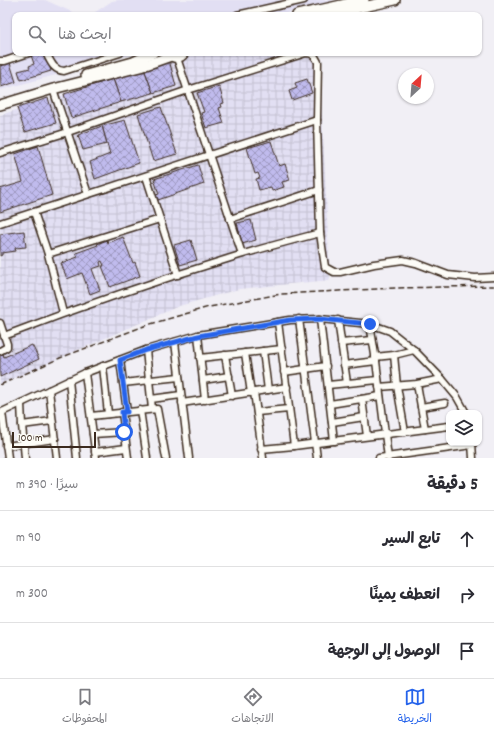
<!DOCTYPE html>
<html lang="ar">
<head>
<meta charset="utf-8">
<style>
	:root { --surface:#fff; --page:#f2f2f3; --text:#2b2b33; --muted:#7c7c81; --line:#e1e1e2; --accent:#2563eb }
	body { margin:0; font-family:Dekko,"Playpen Sans Arabic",sans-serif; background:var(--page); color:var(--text); direction:rtl }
	.controls { position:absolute; right:12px; bottom:12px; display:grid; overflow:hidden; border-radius:8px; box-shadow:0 1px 3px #0004 }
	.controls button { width:36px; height:36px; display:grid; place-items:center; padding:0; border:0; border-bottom:1px solid var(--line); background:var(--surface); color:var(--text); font:20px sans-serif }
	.compass { position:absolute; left:398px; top:68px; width:36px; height:36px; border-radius:50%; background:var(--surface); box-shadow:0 1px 3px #0004; rotate:26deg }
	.scale { position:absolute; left:12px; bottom:10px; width:84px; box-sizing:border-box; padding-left:4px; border:2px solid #3b2a1e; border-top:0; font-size:11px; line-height:14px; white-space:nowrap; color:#3b2a1e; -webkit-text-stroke:3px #fdfcf7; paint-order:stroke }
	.stop { position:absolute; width:12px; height:12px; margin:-9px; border:3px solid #2563eb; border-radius:50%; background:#fff }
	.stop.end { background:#2563eb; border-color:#fff; box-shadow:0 1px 4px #0008 }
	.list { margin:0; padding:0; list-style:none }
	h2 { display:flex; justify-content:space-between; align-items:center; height:52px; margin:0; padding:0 16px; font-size:17px }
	h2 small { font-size:13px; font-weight:400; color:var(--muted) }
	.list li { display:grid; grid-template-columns:26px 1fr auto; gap:12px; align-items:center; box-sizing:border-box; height:56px; padding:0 16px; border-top:1px solid var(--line) }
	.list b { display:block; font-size:15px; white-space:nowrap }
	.list em { font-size:13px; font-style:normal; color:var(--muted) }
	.icon { flex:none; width:22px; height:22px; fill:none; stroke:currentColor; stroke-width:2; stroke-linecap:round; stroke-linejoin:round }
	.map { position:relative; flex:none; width:494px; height:458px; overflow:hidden; direction:ltr }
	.search { position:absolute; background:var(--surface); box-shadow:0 1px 3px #0004; left:12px; right:12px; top:12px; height:44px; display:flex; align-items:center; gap:10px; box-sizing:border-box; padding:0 14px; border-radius:8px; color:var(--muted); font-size:15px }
	.sheet { height:220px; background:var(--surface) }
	nav { display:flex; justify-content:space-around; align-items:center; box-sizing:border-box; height:56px; border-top:1px solid var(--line); background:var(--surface); font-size:11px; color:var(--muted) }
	nav a { display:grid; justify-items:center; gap:2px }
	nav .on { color:var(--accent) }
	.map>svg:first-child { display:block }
	.built { fill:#e2dff3 }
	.industrial { fill:url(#industrial-grid) }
	.building { fill:url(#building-cross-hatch); stroke:#3b2a1e }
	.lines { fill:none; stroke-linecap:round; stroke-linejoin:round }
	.minor-casing { stroke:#3b2a1e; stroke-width:9 }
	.highway-casing { stroke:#3b2a1e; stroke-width:12 }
	.minor { stroke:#fdfcf7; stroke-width:6 }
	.highway { stroke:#fdfcf7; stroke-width:9 }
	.rail { stroke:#3b2a1e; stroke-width:1.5; stroke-dasharray:6 3; stroke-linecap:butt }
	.route { stroke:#2563eb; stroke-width:5 }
</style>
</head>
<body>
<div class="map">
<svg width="494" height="458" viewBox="0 0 494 458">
	<defs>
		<pattern id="industrial-grid" width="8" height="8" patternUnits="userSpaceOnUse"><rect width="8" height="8" fill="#e2dff3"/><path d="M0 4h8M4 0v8" fill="none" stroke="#c3c0d0"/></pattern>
		<pattern id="building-cross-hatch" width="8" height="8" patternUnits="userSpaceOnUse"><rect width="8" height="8" fill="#c0bbed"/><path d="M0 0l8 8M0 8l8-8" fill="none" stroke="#9d98bf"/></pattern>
	</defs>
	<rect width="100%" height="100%" fill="#f1eff5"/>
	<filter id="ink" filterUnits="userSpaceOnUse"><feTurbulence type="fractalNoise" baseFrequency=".025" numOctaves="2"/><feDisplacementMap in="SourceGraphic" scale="8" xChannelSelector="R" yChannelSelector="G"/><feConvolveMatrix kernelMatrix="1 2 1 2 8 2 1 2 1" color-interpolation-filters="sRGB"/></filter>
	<g filter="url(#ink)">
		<!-- built -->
		<g class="built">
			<path d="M 0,0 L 45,0 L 79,15 L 15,15 L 15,53 L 137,53 L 0,90 Z"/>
			<path d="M 118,0 L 335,0 L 279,15 L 91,15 L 112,1 Z"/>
		</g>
		<!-- industrial -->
		<path class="industrial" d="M 205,53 L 319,53 L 330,280 L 239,289 L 179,306 L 0,384 L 0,115 L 188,57 Z"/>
		<!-- building -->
		<g class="building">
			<path d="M 38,53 L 46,53 L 51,71 L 21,80 L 18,71 L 30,68 L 29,66 L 34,64 L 31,55 Z"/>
			<path d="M 169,60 L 176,86 L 153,93 L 144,69 Z"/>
			<path d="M 10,63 L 16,82 L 1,87 L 0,66 Z"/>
			<path d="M 144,69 L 153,93 L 121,102 L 113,79 Z"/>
			<path d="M 113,79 L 121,102 L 71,118 L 64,94 Z"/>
			<path d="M 307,79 L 312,93 L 292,100 L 289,91 L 297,88 L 295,83 Z"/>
			<path d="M 219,86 L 224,103 L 221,104 L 222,107 L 219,108 L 224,123 L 206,128 L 201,113 L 204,112 L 197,93 Z"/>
			<path d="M 48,98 L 56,123 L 25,132 L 17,108 Z"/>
			<path d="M 161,107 L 177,154 L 153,161 L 138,114 Z"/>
			<path d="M 125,120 L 139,163 L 95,179 L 90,162 L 110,154 L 102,126 Z"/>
			<path d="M 102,126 L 107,144 L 83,150 L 78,135 Z"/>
			<path d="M 271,141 L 279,166 L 285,164 L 290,180 L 282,182 L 284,187 L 272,191 L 271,187 L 259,190 L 256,179 L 260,178 L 258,173 L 255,174 L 247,148 Z"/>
			<path d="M 38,146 L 52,195 L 0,212 L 0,189 L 23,182 L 15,154 Z"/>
			<path d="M 198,165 L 204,184 L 158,200 L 156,195 L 159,194 L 154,179 Z"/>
			<path d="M 251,220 L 256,240 L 242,244 L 237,223 Z"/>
			<path d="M 24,231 L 26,247 L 15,248 L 16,251 L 2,253 L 2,255 L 0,256 L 0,234 Z"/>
			<path d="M 123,237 L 133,263 L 135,262 L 140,276 L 110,287 L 102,266 L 104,266 L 102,261 L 100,262 L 101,266 L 92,269 L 100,290 L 90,294 L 82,273 L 67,279 L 61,263 L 78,257 L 76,253 L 98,245 L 97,244 L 107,240 L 108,243 Z"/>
			<path d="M 191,240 L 197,260 L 180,265 L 174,245 Z"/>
			<path d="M 32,345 L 39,359 L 0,377 L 0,355 L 3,353 L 4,357 Z"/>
		</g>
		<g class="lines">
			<!-- minor casing -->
			<g class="minor-casing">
				<g id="minor">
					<path d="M 237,15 L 304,0"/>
					<path d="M 46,53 C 51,62 53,70 64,71 L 120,53"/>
					<path d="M 177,58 L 242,254"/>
					<path d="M 0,61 L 5,61 L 29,53"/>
					<path d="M 53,89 L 88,194"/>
					<path d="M 0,153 L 68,132 L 188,90 L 306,53 C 313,53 315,56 318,62 L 317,120 L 320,233 L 325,267 L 334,272 L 340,272 L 374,264 L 403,260 L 416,263 L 448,275 L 475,278 L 494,277"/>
					<path d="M 146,176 L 178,275"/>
					<path d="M 34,212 L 48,254 L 63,313"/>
					<path d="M 230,219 L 319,190"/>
					<path d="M 0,223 L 317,120"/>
					<path d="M 48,254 L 160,219"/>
					<path d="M 299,319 L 317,458"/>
					<path d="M 320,319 L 334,441"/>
					<path d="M 338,320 L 347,383"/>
					<path d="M 278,322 L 294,446"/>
					<path d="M 0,323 L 7,344 L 7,347 L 0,351"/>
					<path d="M 370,324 L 376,361 L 388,458"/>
					<path d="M 198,335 L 205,400"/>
					<path d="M 4,336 C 82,306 161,279 240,255 C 266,247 293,240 320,233"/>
					<path d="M 175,342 L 189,458"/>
					<path d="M 341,343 L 372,340"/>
					<path d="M 146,350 L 152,409"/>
					<path d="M 263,351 L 268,390"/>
					<path d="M 245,353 L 251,393"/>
					<path d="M 225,355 L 232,396"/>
					<path d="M 394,355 L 397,386 L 405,432"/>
					<path d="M 375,357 L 394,355 L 414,350"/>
					<path d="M 200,358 L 282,349"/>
					<path d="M 120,360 L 127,412"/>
					<path d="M 344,365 L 376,361"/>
					<path d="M 103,366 L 108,414"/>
					<path d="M 284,372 L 326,366"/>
					<path d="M 85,373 L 96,458"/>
					<path d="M 69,380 L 77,458"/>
					<path d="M 203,380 L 229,376"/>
					<path d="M 123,383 L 179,377"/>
					<path d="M 417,384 L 425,429"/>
					<path d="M 328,385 L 378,380"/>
					<path d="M 379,387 L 417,384 L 442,379"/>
					<path d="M 49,390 L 57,458"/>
					<path d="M 254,392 L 263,458"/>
					<path d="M 151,399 L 181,395"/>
					<path d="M 362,399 L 367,436"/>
					<path d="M 21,403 L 22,425 L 25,458"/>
					<path d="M 182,403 L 287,387"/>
					<path d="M 330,404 L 380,396"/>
					<path d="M 421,407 L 445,403"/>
					<path d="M 140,410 L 147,458"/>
					<path d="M 2,412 L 8,458"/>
					<path d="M 122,412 L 128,458"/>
					<path d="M 257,412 L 289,409"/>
					<path d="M 0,413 L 85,373 L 146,350 L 198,335 L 290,320 L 320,319 L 370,324 L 390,331 L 414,350 L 442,379 L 457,397 L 466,413"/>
					<path d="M 91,416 L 157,409 L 166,458"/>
					<path d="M 332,422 L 364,417"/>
					<path d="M 22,425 L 52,421"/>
					<path d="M 93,434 L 124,432"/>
					<path d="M 472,443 L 473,458"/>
					<path d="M 6,446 L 55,439"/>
					<path d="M 261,449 L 294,446 L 449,426"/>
					<path d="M 95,452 L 126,448"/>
					<path d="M 379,458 L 472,445"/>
				</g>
			</g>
			<!-- highway casing -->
			<g class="highway-casing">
				<g id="highway">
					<path d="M 297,15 L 364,0"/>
					<path d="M 327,15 L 395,0"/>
					<path d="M 169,53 C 173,59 180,59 184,53"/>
					<path d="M 86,75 L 133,62 L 153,53"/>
					<path d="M 0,105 L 53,89 L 140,67 L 171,56"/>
				</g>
			</g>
			<!-- minor -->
			<use href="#minor" class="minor"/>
			<!-- highway -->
			<use href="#highway" class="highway"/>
			<!-- rail -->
			<path class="rail" d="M 0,385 L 60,358 L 147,325 L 209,307 L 281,294 L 396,288 L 494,286"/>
		</g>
	</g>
	<g class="lines" filter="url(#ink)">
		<!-- route -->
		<path class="route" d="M 124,432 L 122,412 L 127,412 L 120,360 L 146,350 L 198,336 L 290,320 L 320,319 L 370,324"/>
	</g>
</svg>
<div class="controls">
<button><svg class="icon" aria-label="layers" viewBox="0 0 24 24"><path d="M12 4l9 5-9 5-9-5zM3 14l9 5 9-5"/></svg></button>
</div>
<svg class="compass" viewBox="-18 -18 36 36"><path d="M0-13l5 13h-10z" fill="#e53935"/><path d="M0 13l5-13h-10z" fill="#7c7c81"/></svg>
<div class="scale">100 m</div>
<div class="stop" style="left:124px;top:432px"></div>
<div class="stop end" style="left:370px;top:324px"></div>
<div class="search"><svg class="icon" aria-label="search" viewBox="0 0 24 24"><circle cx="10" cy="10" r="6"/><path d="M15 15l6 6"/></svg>ابحث هنا</div>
</div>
<section class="sheet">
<h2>5 دقيقة<small>سيرًا · 390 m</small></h2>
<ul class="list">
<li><svg class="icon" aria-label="ahead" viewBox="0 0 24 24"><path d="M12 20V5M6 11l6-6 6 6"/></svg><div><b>تابع السير</b></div><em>90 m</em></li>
<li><svg class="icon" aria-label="right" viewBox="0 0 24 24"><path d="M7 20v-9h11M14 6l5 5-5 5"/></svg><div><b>انعطف يمينًا</b></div><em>300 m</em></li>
<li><svg class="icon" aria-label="arrive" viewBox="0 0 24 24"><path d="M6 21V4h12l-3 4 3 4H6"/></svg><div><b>الوصول إلى الوجهة</b></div></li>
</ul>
</section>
<nav>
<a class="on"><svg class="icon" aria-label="map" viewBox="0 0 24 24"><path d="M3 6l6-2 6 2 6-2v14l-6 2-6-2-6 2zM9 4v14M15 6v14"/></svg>الخريطة</a>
<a><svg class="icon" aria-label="directions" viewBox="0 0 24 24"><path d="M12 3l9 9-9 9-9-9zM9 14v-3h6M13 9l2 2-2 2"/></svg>الاتجاهات</a>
<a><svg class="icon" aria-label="saved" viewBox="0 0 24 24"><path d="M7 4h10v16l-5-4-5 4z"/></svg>المحفوظات</a>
</nav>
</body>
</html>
